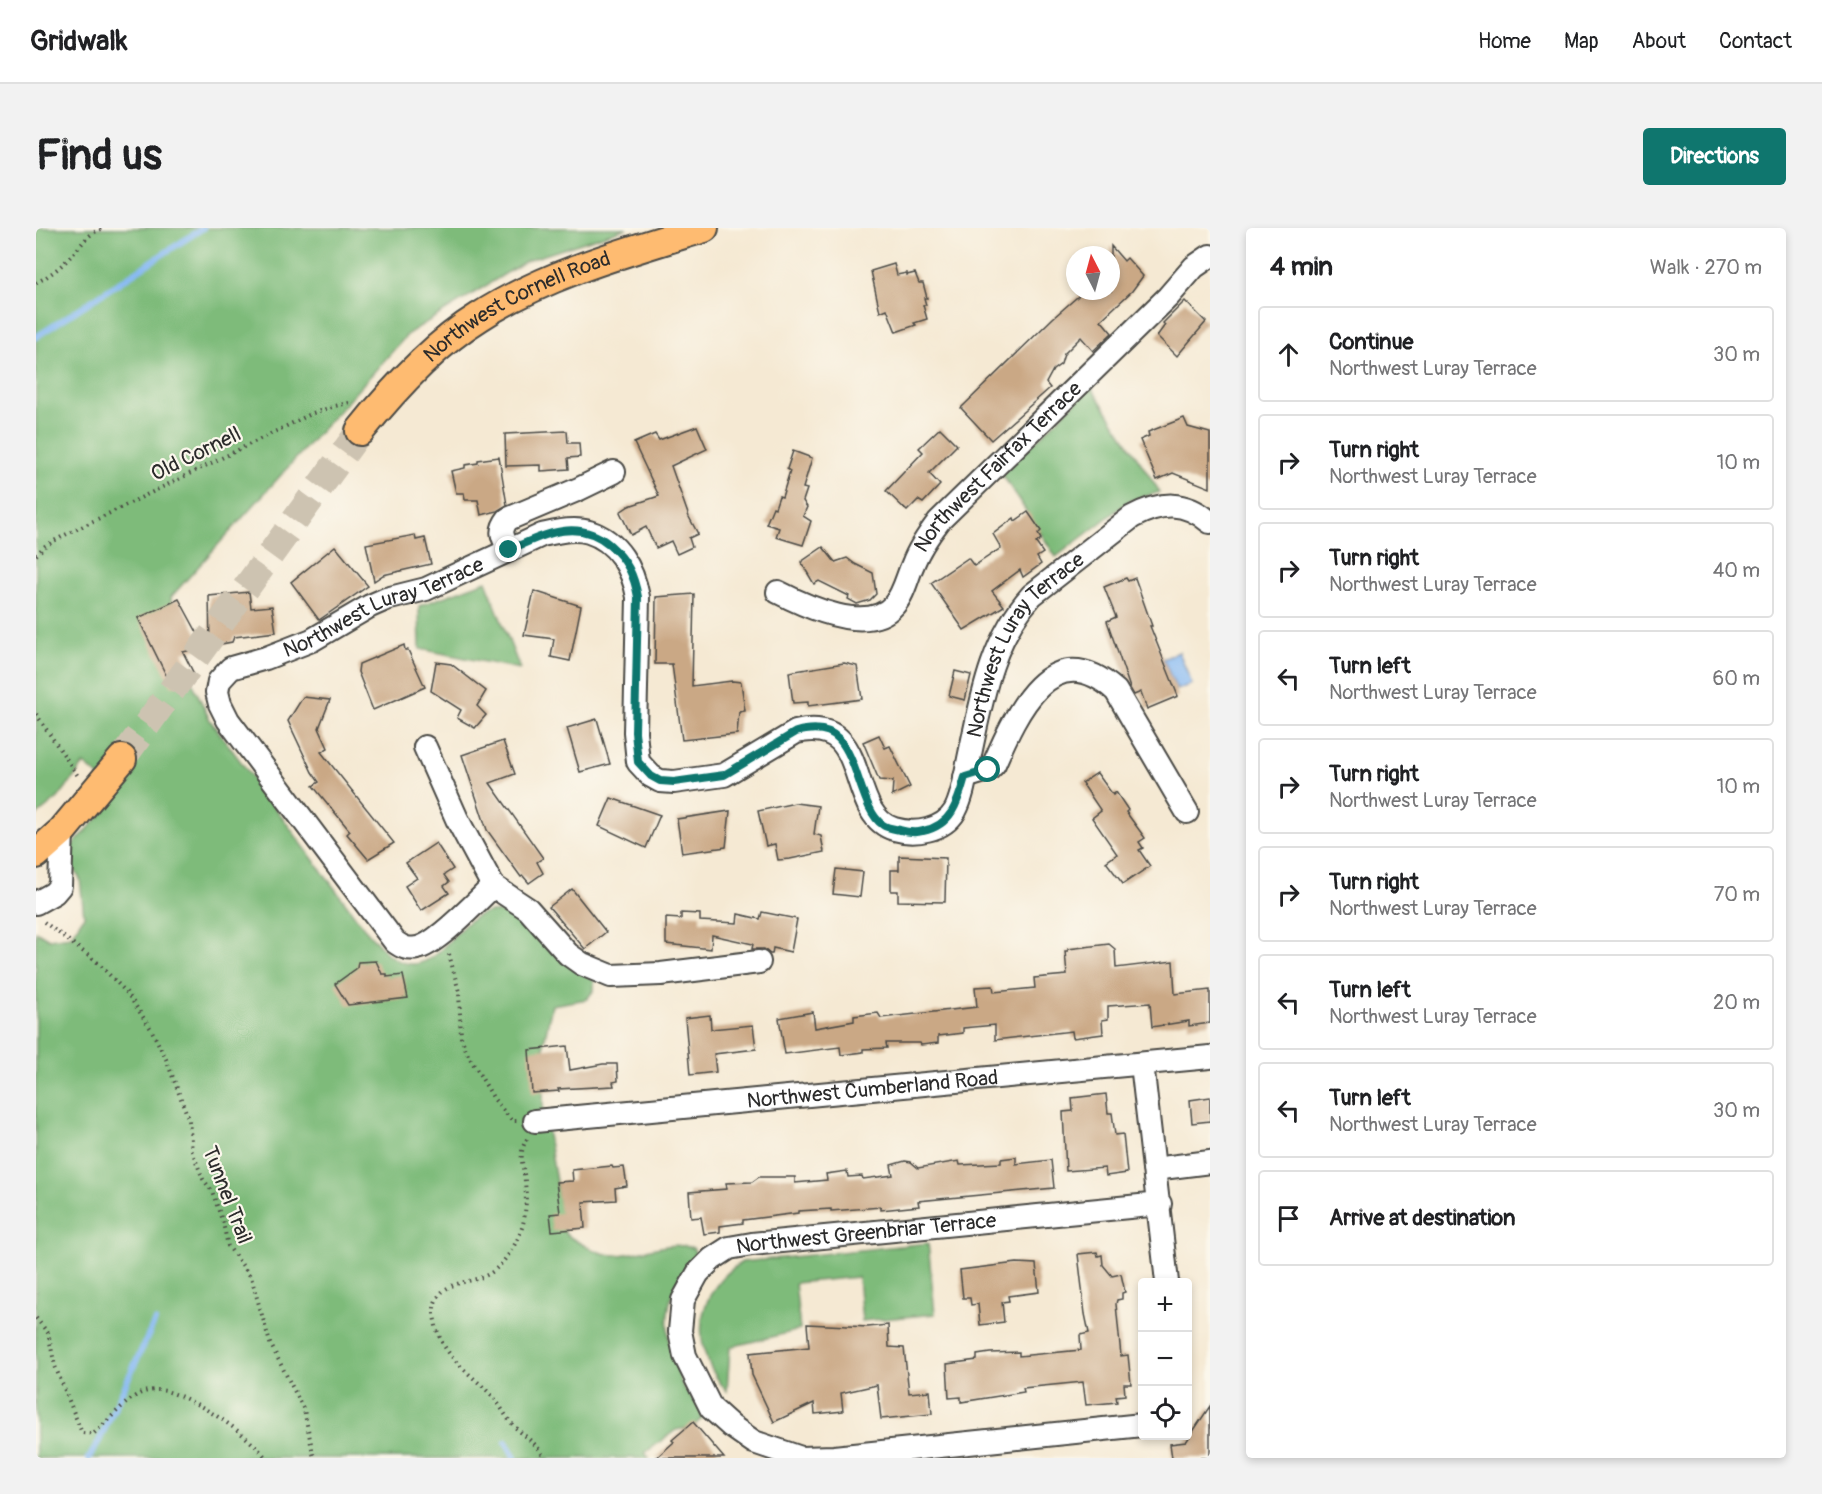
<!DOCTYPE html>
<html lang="en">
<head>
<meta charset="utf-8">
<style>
	:root { --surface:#fff; --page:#f2f2f2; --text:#202124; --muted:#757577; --line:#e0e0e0; --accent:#0f766e }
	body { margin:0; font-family:Pangolin,sans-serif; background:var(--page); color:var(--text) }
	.controls { position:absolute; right:18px; bottom:18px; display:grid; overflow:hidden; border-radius:6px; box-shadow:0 3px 9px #0003 }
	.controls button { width:54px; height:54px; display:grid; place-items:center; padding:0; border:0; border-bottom:2px solid var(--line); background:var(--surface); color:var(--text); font:30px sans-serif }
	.compass { position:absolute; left:1030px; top:18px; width:54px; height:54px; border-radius:50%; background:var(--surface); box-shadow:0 3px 9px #0003; rotate:354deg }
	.stop { position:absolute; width:18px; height:18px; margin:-14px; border:4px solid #0f766e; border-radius:50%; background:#fff }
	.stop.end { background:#0f766e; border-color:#fff; box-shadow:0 2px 6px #0008 }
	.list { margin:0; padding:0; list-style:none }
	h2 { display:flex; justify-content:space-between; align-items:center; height:78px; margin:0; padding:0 24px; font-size:26px }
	h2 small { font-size:20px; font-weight:400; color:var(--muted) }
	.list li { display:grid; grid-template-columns:39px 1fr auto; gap:18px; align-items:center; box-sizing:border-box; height:96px; margin:0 12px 12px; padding:0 12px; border:2px solid var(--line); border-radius:6px }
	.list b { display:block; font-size:22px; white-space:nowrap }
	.list p { margin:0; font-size:20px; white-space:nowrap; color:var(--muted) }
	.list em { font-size:20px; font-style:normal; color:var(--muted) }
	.icon { flex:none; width:33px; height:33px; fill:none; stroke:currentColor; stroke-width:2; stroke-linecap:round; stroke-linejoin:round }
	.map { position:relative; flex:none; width:1174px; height:1230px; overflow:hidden; border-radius:6px }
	header { display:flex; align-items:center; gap:36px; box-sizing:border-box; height:84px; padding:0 30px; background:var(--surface); border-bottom:2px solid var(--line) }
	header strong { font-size:28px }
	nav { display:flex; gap:33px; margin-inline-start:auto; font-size:21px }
	.intro { display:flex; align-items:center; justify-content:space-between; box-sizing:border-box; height:144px; padding:0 36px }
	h1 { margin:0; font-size:42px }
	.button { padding:15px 27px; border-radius:6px; background:var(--accent); color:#fff; font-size:21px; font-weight:700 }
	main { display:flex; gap:36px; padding:0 36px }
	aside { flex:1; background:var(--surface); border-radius:6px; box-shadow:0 3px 9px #0003 }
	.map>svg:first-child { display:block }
	.forest { fill:#7ebb7a; stroke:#547352; stroke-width:1.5 }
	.water { fill:#86b9f3; stroke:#58728f; stroke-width:1.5 }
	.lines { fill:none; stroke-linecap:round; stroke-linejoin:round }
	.stream { stroke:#86b9f3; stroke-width:6 }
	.building { fill:#caa885 }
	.major-tunnel { stroke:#cdc3b1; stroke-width:28; stroke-dasharray:28 14; stroke-linecap:butt }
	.minor-casing { stroke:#494844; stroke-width:26 }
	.major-casing { stroke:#494844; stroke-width:32 }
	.path { stroke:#494844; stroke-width:4; stroke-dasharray:1.5 4.5; stroke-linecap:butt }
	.minor { stroke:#fff; stroke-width:22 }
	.major { stroke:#febb71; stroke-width:28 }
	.route { stroke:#0f766e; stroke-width:8 }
	.labels { text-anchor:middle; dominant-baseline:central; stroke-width:4.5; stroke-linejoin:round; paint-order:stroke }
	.street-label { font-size:21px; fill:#2b2b2b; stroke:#fbf7ec }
</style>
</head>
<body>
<header>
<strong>Gridwalk</strong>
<nav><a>Home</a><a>Map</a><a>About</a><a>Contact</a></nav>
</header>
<div class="intro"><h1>Find us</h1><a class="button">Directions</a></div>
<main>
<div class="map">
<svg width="1174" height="1230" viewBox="0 0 1174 1230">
	<rect width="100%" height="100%" fill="#fbf7ec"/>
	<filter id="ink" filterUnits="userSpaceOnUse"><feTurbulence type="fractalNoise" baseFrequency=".0167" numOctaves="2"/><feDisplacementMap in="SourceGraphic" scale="12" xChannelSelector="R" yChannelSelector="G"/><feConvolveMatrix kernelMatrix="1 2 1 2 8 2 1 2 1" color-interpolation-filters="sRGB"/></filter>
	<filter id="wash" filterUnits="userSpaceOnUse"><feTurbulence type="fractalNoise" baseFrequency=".008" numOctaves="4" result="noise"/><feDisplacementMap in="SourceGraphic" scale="24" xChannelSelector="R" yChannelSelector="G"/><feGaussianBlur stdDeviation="1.35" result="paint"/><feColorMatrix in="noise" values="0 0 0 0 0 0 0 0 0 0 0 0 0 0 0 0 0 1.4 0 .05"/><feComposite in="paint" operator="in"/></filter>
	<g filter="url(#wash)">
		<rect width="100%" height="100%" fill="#f5e9d3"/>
		<!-- forest -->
		<g class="forest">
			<path d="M 0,0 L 591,0 L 490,33 L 373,105 L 135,369 L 138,416 L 174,492 L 328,700 C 336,708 344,720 353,727 C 400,761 416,688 453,684 C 459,683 470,685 475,687 C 496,693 540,737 558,753 L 558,762 L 551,771 L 516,777 L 508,814 L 507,878 L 529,1006 C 543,1015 561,1026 577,1027 C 604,1028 630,1011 657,1020 L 660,1026 C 633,1062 624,1087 638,1131 C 641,1140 643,1150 647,1158 C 654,1170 664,1176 666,1190 L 657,1199 L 640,1202 L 609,1225 L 613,1230 L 0,1230 L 0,703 L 13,711 L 35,708 L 48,688 L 44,651 L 32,632 L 34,620 L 77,574 L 80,562 L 48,536 L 22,570 L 0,588 Z"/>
			<path d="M 1055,159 L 1124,264 L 1093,273 L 1020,329 L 966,246 Z"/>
			<path d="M 450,353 L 484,441 L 384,421 L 383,378 Z"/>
			<path d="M 892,1015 L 899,1086 L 826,1093 L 822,1049 L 759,1055 L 764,1102 L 694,1119 L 691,1163 C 653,1121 657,1065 706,1034 Z"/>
		</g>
		<!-- water -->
		<path class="water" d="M 1143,424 L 1156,456 L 1141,462 L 1127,431 Z"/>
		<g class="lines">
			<!-- stream -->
			<g class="stream">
				<path d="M 0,109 L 167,0"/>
				<path d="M 470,1214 L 479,1230"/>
				<path d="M 53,1230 L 63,1213 L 119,1093"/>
			</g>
		</g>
		<g id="blocks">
			<!-- building -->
			<g class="building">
				<path d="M 1075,18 L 1088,33 L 1091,30 L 1107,48 L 1096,63 L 1065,92 L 1076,105 L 1057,123 L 1045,109 L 1028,126 L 1025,136 L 1017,142 L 1010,155 L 1014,160 L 955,212 L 925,180 L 1017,90 L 1048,63 L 1075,63 Z"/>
				<path d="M 858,36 L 861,47 L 871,45 L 871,47 L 879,45 L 883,55 L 887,55 L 891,70 L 888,70 L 890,77 L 887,77 L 891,91 L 878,95 L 880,97 L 860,104 L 851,81 L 844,84 L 835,43 Z"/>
				<path d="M 1149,73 L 1170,94 L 1141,128 L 1121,108 L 1129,97 L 1127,95 Z"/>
				<path d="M 1148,190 L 1152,199 L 1174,205 L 1174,260 L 1137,245 L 1121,252 L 1104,212 L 1113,208 L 1112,204 Z"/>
				<path d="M 661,198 L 671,221 L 635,238 L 653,289 L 662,306 L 653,310 L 656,319 L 641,326 L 635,313 L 620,320 L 610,299 L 595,307 L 584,284 L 593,278 L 623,268 L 598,215 L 619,206 L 623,212 Z"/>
				<path d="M 904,200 L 921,217 L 893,245 L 904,257 L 887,275 L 882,272 L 871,283 L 850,263 L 887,224 L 883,220 Z"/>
				<path d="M 531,203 L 532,215 L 543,215 L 544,229 L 532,230 L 533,241 L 505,243 L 505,237 L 470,238 L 469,206 Z"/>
				<path d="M 757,223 L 776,230 L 767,260 L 771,261 L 767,273 L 771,279 L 767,288 L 775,293 L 767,317 L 740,309 L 743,300 L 730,296 L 737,279 L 739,280 L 743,268 L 746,269 L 754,243 L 751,241 Z"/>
				<path d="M 463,229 L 471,277 L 461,283 L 445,287 L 442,272 L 429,272 L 428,265 L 420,265 L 415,243 L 429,240 L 429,237 L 442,235 L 442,232 Z"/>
				<path d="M 992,284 L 1005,303 L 1002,306 L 1005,311 L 1000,315 L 1007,325 L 1001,329 L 1005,336 L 987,349 L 984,342 L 956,363 L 968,378 L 928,402 L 895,355 L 932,330 L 938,338 L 965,320 L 957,306 L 978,290 L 979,293 Z"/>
				<path d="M 379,307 L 380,312 L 389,310 L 395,336 L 347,347 L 338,353 L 330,316 Z"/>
				<path d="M 299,318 L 332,358 L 283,392 L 255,354 Z"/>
				<path d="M 787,319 L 799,334 L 811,330 L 819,336 L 837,345 L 840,366 L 834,372 L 821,376 L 812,371 L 813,368 L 783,353 L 778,356 L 765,334 Z"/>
				<path d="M 1090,350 L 1092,353 L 1099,350 L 1116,398 L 1114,398 L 1142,468 L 1111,481 L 1105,464 L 1098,467 L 1094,460 L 1071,393 L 1080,389 L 1068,359 Z"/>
				<path d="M 498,363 L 545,378 L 534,433 L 515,429 L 518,411 L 488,407 Z"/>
				<path d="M 213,364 L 215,380 L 236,378 L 240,404 L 198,409 L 196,414 L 174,418 L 173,368 Z"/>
				<path d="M 658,366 L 656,458 L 696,453 L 705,454 L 709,483 L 703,484 L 701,506 L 646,512 L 636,436 L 619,436 L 620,369 Z"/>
				<path d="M 143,371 L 169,419 L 147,424 L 159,448 L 136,459 L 102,390 Z"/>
				<path d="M 368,417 L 369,422 L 372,422 L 389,459 L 337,482 L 322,444 L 323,436 Z"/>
				<path d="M 400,434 L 415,436 L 450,463 L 441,478 L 450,487 L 439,500 L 421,490 L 425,482 L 395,463 Z"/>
				<path d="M 808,435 L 821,438 L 826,471 L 772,478 L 772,474 L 757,475 L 753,444 Z"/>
				<path d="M 919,443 L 935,447 L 929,472 L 913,468 Z"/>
				<path d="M 267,469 L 294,472 L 283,500 L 292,520 L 285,524 L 358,615 L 332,631 L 311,606 L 314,603 L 277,558 L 283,554 L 276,544 L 252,493 Z"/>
				<path d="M 561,491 L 574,536 L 544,544 L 531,500 Z"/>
				<path d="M 843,507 L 849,520 L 854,518 L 874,559 L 856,568 L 857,553 L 843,552 L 827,514 Z"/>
				<path d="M 467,513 L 479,546 L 454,555 L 507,630 L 501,634 L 507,645 L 493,655 L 487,648 L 485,649 L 451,602 L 426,527 Z"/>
				<path d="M 1061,545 L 1077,567 L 1080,564 L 1092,582 L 1090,584 L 1109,610 L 1103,614 L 1107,620 L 1103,622 L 1114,638 L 1087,656 L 1070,634 L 1081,626 L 1056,590 L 1065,583 L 1046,555 Z"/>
				<path d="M 575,570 L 624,587 L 610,620 L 563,598 Z"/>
				<path d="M 759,575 L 782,578 L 778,606 L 785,608 L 788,624 L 754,631 L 742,632 L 739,616 L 730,618 L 722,583 Z"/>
				<path d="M 694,583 L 690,619 L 646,625 L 641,591 Z"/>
				<path d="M 400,615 L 417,641 L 408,647 L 413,654 L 408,658 L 413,665 L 385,683 L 369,658 L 381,650 L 370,635 Z"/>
				<path d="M 863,628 L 910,630 L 909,674 L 862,673 L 862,663 L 855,663 L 855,642 L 863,642 Z"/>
				<path d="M 800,641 L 827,644 L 824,669 L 797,666 Z"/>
				<path d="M 536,661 L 570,704 L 549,721 L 513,679 Z"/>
				<path d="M 726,684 L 761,691 L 755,724 L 737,720 L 736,726 L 734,726 L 728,721 L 716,721 L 717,716 L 676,707 L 675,721 L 630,716 L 630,690 L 645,691 L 645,685 L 664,686 L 664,693 L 701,695 L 702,686 L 724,691 Z"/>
				<path d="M 1073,716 L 1079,721 L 1080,740 L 1137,733 L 1139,766 L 1174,762 L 1174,795 L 1153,798 L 1153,793 L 1116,799 L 1114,775 L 1072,778 L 1072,791 L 1066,792 L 1067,806 L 1037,810 L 1036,803 L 959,812 L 959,797 L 927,800 L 927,805 L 902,808 L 902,815 L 885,817 L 884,815 L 850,815 L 851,820 L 827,821 L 827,824 L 805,827 L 804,819 L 749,826 L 743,790 L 777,784 L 779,800 L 818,793 L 818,788 L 842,785 L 845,790 L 941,779 L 939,759 L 957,758 L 958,764 L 999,760 L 998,750 L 1031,747 L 1029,723 L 1032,723 L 1032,721 Z"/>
				<path d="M 340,733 L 346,746 L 351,746 L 351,749 L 367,747 L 372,770 L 312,777 L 299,756 L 321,740 L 322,734 Z"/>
				<path d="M 674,787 L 675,801 L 717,797 L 720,821 L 678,826 L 680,844 L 654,847 L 649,790 Z"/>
				<path d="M 531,818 L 534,842 L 567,836 L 581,836 L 582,853 L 577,854 L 578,858 L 522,861 L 523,863 L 496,865 L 493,822 Z"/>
				<path d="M 1070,866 L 1072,885 L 1076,885 L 1079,907 L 1087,906 L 1091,945 L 1070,948 L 1069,940 L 1030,943 L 1027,884 L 1037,883 L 1036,870 Z"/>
				<path d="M 1174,869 L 1174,893 L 1156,895 L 1154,872 Z"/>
				<path d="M 980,929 L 980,936 L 1015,932 L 1018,960 L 882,973 L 883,978 L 845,982 L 845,979 L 795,983 L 795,981 L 762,983 L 762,985 L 707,992 L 707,995 L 684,998 L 684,1004 L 668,1006 L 665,989 L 655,990 L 653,964 L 691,961 L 690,955 L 716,954 L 723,949 L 759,949 L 759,955 L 791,952 L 790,946 L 811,943 L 812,949 L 826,948 L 827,951 L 857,947 L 855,937 L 869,933 L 875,934 L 882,940 L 923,933 L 924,937 L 965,935 L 965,931 Z"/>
				<path d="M 576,938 L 577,940 L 588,939 L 591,958 L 579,960 L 580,972 L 547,974 L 549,1000 L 516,1003 L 514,986 L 524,985 L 520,954 L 537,953 L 536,942 Z"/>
				<path d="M 1061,1024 L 1062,1028 L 1066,1027 L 1067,1037 L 1076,1048 L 1085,1046 L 1089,1064 L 1086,1065 L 1086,1071 L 1081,1072 L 1080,1076 L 1085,1128 L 1092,1127 L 1095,1156 L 1088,1156 L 1089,1167 L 1080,1168 L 1081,1174 L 1050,1177 L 1047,1154 L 987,1160 L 988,1164 L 925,1174 L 925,1169 L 913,1170 L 911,1136 L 941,1132 L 941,1127 L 954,1125 L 983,1124 L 983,1128 L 1045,1122 L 1044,1107 L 1053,1105 L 1049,1086 L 1042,1026 Z"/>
				<path d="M 981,1035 L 1000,1036 L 1003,1064 L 972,1068 L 973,1073 L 966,1074 L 968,1094 L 944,1097 L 942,1076 L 935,1077 L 934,1070 L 927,1070 L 924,1042 Z"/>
				<path d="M 771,1096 L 832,1099 L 852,1097 L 853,1119 L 868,1120 L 873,1165 L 894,1163 L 896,1186 L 845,1191 L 841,1157 L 805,1165 L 807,1183 L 779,1186 L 778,1175 L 738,1194 L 716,1147 L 714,1125 L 773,1119 Z"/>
				<path d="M 1174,1178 L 1174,1230 L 1136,1230 L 1134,1216 L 1150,1214 Z"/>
				<path d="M 657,1194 L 688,1230 L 620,1230 L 638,1214 L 636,1212 Z"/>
			</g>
		</g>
	</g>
	<g filter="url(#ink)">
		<use href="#blocks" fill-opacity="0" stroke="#494844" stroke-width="1.5"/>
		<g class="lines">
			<!-- major-tunnel -->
			<path class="major-tunnel" d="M 86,531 L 324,203"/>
			<!-- minor casing -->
			<g class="minor-casing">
				<g id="minor">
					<path d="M 473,322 C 467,309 462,304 472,291 L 543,261 L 578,244"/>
					<path id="s1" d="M 742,364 C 771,379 832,407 858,377 C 868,366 871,349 877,336 C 883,320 893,306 903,293 L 1132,69 L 1158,39 L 1174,28"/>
					<path d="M 389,519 L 421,591 L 457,658 L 492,681 L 532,726 L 546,736 L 575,748 L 625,746 L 723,734"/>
					<path d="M 929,549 L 952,542 L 958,536 C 980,485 1016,405 1080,463 L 1151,584"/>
					<path id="s2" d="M 457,658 C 441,673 400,717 381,720 C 372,722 366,719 359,714 L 192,492 L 184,476 L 181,464 L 183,453 L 195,440 L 230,430 L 276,412 L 334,378 L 350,371 L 390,361 L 506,307 C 520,304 538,299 553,304 C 582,313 597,341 602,369 L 599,504 L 602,534 L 615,548 L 624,553 L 638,554 L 688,547 L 760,504 C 837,486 808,586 858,601 C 879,607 907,603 919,583 C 928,566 930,544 934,526 C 946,469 956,411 996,367 L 1096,289 C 1125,274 1148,272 1174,294"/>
					<path d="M 0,675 L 18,665 L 24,658 L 26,603"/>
					<path d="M 1106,836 L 1131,1054"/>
					<path id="s3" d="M 499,893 L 1174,829"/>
					<path d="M 1118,941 L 1174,934"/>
					<path id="s4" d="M 1106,1197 L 798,1229 L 765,1230 L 718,1214 L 695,1198 L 675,1180 L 649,1128 L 644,1103 L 647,1072 L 662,1045 L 676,1031 L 693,1020 L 716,1016 L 1124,976"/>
				</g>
			</g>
			<!-- major casing -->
			<g class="major-casing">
				<g id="major">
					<path id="s5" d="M 324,203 C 356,163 399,116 443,89 C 509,46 593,23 668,0"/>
					<path d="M 0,626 L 26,603 L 86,531"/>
				</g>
			</g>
			<!-- path -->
			<g class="path">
				<path d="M 0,55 C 13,48 25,39 35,28 C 48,15 49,7 68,0"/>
				<path d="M 0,327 L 9,318 L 29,307 L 277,185 L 299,178 L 317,174"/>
				<path d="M 0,486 L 42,548"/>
				<path d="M 8,694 L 61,734 L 91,765 L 115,801 L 130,831 L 153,892 L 156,923 L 167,951 L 176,963 L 187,995 L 192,1018 L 215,1049 L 234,1115 L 268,1182 L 278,1230"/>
				<path d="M 413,726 L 423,764 L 425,809 L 432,827 L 458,871 L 476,893 L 481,893"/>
				<path d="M 491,911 C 481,926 488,938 489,954 C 491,973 490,995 481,1012 C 475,1024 467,1036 456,1044 C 438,1057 408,1050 399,1075 C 397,1082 398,1087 399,1093 C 405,1130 436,1145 459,1171 C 465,1179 470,1189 477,1197 C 487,1208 503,1216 508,1230"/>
				<path d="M 0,1090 L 12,1105 L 19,1138 L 46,1205 L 57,1206 C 69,1196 90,1172 103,1166 C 111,1162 122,1161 130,1163 C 161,1172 211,1205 230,1230"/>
			</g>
			<!-- minor -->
			<use href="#minor" class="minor"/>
			<!-- major -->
			<use href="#major" class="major"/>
		</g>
	</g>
	<g class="lines" filter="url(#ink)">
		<!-- route -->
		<path class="route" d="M 473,322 C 507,307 541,289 574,317 C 591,332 598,347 602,369 L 599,504 L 602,534 L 615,548 L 624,553 L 638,554 L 688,547 L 760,504 C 775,500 792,499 803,511 C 822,531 826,583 847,597 C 851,600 859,601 864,602 C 871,604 880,605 887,603 C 916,597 922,574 929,549 L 952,542"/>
	</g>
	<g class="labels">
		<!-- street labels -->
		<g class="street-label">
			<text stroke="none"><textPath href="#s5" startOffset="204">Northwest Cornell Road</textPath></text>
			<text transform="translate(160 226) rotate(-26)">Old Cornell</text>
			<text stroke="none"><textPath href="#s1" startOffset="300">Northwest Fairfax Terrace</textPath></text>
			<text stroke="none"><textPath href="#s2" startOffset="624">Northwest Luray Terrace</textPath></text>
			<text stroke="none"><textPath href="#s2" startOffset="1683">Northwest Luray Terrace</textPath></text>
			<text stroke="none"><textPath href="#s3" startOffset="339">Northwest Cumberland Road</textPath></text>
			<text transform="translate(191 967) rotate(69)">Tunnel Trail</text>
			<text stroke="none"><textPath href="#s4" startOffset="771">Northwest Greenbriar Terrace</textPath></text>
		</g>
	</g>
</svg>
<div class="controls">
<button>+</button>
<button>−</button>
<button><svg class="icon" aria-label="locate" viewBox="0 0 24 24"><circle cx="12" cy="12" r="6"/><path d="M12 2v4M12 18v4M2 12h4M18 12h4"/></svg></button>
</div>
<svg class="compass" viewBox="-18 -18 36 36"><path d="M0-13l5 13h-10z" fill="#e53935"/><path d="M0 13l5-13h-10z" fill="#757577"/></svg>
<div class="stop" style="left:952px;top:542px"></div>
<div class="stop end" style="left:473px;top:322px"></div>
</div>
<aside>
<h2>4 min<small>Walk · 270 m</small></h2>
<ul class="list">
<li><svg class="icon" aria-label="ahead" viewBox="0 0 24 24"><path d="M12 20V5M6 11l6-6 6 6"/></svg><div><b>Continue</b><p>Northwest Luray Terrace</p></div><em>30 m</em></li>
<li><svg class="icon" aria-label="right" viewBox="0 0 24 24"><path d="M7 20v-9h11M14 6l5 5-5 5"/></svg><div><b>Turn right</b><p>Northwest Luray Terrace</p></div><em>10 m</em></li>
<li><svg class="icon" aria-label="right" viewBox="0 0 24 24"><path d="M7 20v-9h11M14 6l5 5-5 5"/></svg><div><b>Turn right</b><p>Northwest Luray Terrace</p></div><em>40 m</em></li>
<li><svg class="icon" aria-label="left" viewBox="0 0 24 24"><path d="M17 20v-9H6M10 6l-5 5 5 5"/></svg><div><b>Turn left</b><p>Northwest Luray Terrace</p></div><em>60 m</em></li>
<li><svg class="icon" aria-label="right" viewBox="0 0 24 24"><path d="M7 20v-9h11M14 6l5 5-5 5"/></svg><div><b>Turn right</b><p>Northwest Luray Terrace</p></div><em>10 m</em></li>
<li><svg class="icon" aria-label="right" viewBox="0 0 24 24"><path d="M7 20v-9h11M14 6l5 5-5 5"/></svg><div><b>Turn right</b><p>Northwest Luray Terrace</p></div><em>70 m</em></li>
<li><svg class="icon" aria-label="left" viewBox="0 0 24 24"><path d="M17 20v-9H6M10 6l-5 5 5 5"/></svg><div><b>Turn left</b><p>Northwest Luray Terrace</p></div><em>20 m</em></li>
<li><svg class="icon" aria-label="left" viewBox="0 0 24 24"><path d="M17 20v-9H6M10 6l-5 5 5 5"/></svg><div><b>Turn left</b><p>Northwest Luray Terrace</p></div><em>30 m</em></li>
<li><svg class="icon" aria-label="arrive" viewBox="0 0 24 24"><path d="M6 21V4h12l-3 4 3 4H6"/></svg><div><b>Arrive at destination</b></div></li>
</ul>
</aside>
</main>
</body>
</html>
